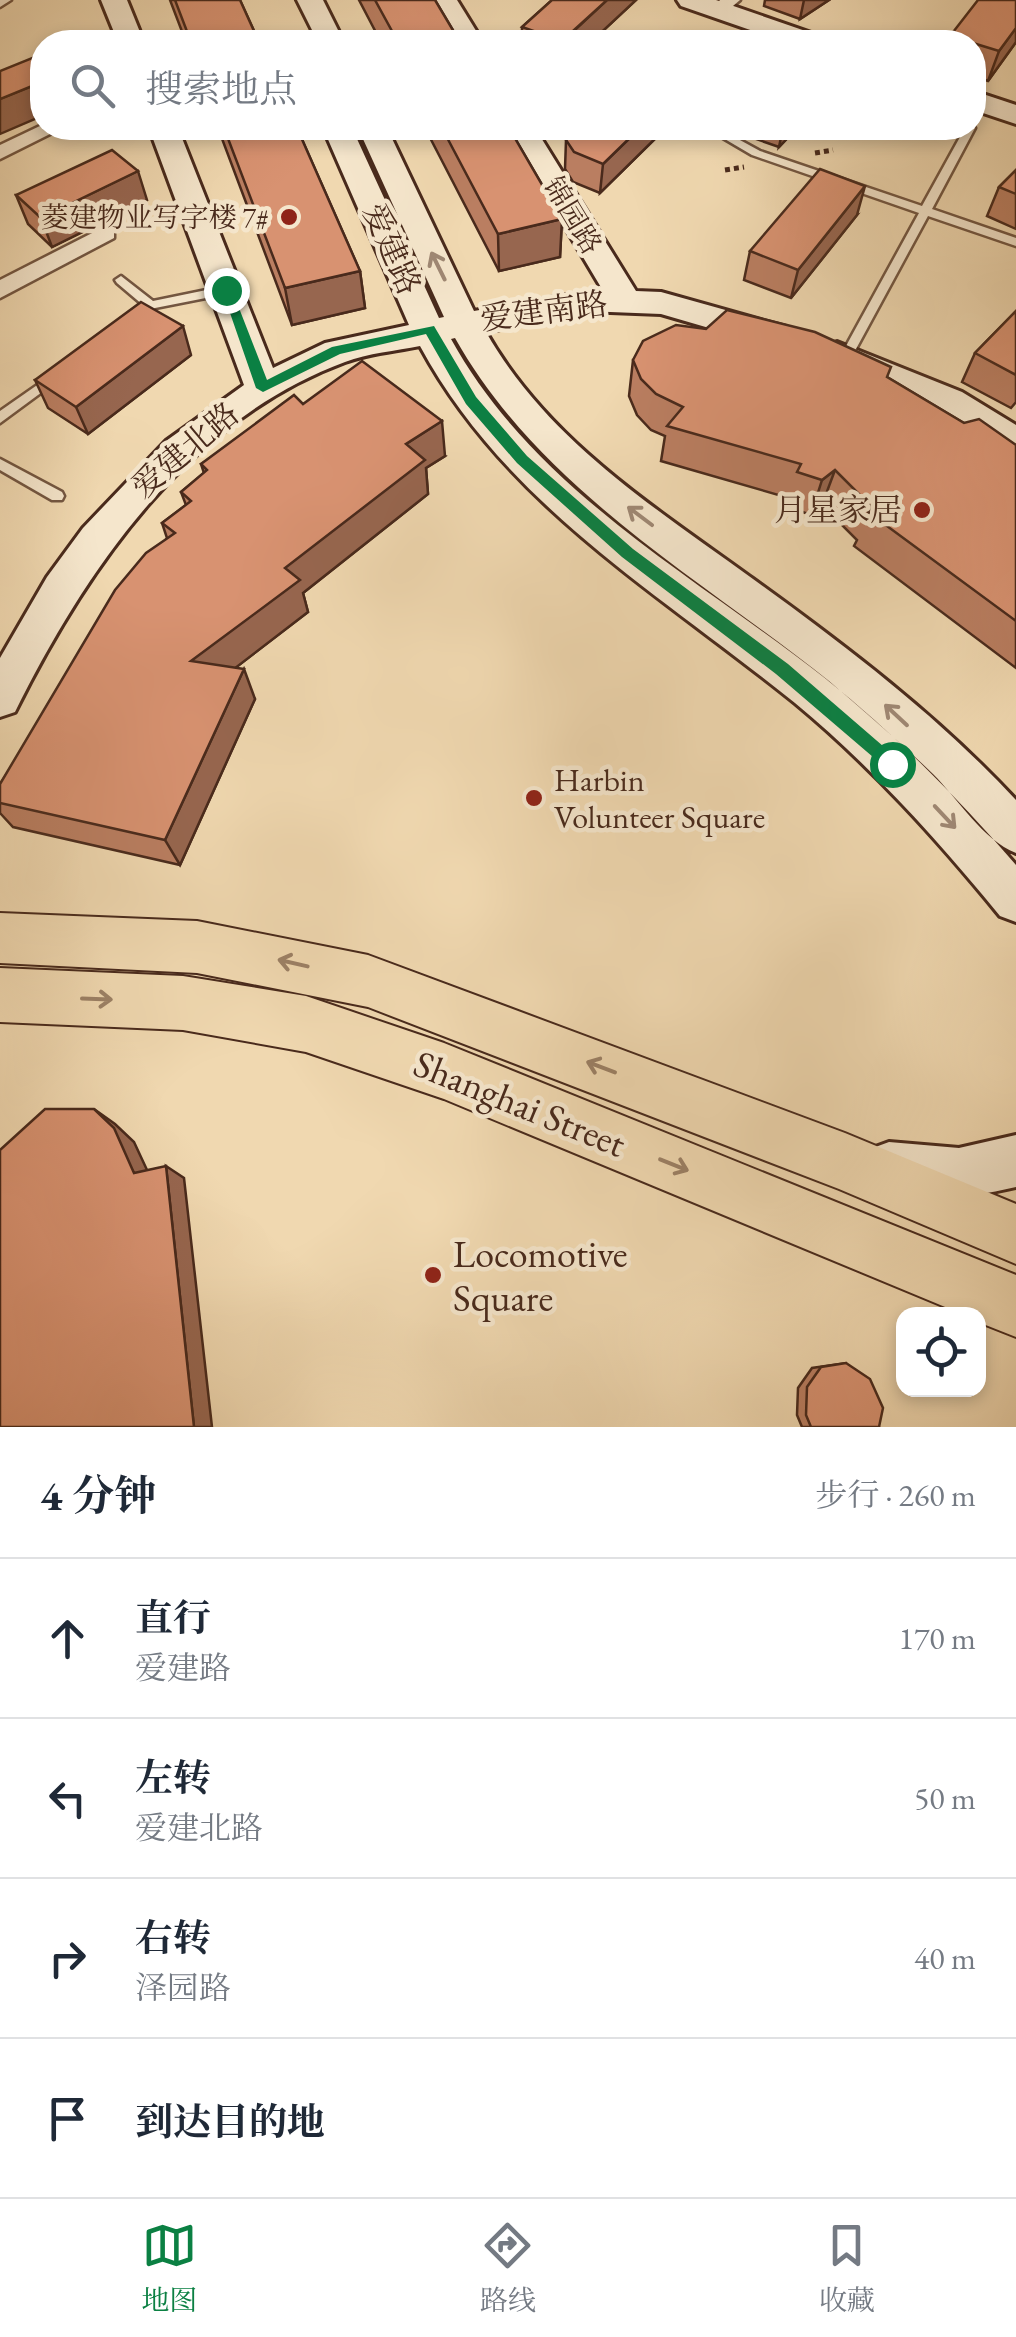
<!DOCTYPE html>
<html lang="zh">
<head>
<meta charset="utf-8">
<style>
	:root { --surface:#fff; --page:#f6f6f7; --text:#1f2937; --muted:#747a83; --line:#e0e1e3; --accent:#0b8043 }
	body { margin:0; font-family:"EB Garamond","Noto Serif SC",serif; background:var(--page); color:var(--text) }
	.controls { position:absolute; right:30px; bottom:30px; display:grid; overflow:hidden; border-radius:20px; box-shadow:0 5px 15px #0003 }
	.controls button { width:90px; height:90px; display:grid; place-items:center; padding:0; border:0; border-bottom:2px solid var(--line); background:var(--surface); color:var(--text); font:50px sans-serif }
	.stop { position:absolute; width:30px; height:30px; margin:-22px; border:8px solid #0b8043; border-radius:50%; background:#fff }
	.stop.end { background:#0b8043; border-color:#fff; box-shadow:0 2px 10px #0008 }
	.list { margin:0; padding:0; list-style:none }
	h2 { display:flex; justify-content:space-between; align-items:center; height:130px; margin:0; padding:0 40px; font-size:42px }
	h2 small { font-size:32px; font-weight:400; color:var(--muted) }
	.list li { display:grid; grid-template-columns:65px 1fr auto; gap:30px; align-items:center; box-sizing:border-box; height:160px; padding:0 40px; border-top:2px solid var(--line) }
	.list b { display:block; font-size:38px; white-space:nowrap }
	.list p { margin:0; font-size:32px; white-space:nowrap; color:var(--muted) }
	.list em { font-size:32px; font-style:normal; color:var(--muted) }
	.icon { flex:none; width:55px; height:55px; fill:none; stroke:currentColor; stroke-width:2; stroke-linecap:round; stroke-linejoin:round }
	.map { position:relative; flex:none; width:1016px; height:1427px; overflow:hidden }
	.search { position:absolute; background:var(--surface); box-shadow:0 5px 15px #0003; left:30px; right:30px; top:30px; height:110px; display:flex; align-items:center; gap:25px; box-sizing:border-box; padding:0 35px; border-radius:40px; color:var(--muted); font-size:38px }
	.sheet { height:770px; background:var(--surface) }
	nav { display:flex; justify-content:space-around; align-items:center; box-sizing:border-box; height:140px; border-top:2px solid var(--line); background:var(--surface); font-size:28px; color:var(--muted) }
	nav a { display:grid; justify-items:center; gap:5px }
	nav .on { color:var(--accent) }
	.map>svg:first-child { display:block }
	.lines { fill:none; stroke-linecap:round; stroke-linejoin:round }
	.lane-casing { stroke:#735641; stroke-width:5 }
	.street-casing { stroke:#735641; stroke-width:5 }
	.secondary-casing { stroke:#492a1c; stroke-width:6 }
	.primary-casing { stroke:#492a1c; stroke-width:4 }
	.path { stroke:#492a1c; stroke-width:5; stroke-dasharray:5 4; stroke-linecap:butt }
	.lane { fill:#f5e6cc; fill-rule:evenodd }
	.street { fill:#f5e6cc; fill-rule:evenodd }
	.secondary { fill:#f5e6cc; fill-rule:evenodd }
	.primary { fill:#f0d8b0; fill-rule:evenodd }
	.wall { fill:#ba7e61; stroke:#492a1c; stroke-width:2.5 }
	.shaded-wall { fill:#97664f; stroke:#492a1c; stroke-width:2.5 }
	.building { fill:#d89271; stroke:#492a1c; stroke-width:2.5 }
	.oneway { stroke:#9f8874 }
	.oneway2 { stroke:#9c8166 }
	.route { fill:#0b8043 }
	.poi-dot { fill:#8f2418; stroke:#f5e6cc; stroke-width:4 }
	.labels { text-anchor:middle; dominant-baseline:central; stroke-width:9; stroke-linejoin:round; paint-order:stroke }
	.far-street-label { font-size:28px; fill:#492a1c; stroke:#f5e6cc }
	.far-poi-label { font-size:28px; fill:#492a1c; stroke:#f5e6cc; text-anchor:end }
	.street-label { font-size:32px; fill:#492a1c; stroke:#f5e6cc }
	.poi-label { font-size:32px; fill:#492a1c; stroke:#f5e6cc; text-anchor:end }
	.near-street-label { font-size:38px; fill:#492a1c; stroke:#f5e6cc }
	.near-poi-label { font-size:38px; fill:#492a1c; stroke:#f5e6cc; text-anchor:start }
</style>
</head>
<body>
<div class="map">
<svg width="1016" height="1427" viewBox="0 0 1016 1427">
	<rect width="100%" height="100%" fill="#f0d8b0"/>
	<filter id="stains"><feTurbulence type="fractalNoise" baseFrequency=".002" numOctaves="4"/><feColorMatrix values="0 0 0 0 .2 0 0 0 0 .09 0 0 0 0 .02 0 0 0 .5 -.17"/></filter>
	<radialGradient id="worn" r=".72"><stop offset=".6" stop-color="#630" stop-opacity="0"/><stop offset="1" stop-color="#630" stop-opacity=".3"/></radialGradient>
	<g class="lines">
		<!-- lane casing -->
		<g class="lane-casing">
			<g id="lane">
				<path d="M 974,126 L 975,128 L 932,209 L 1016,238 L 1016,246 L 928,216 L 850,360 L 842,360 L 840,357 L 919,213 L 752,155 L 706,128 L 718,128 L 760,151 L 922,206 L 965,128 Z"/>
				<path d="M 121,276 L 153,301 L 226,286 L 232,290 L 226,294 L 155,308 L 135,321 L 129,317 L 143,305 L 117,283 L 115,280 Z"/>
				<path d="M 53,374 L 59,378 L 57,381 L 0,423 L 0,411 Z"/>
				<path d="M 0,459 L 62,492 L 64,496 L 62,500 L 52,500 L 0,470 Z"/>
			</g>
		</g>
		<!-- street casing -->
		<g class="street-casing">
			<g id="street">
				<path d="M 0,0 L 11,0 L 0,7 Z"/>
				<path d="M 720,0 L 740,0 L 720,17 L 711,11 Z"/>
				<path d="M 42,125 L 62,128 L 0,159 L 0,145 Z"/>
				<path d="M 106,226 L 114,228 L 114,238 L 0,298 L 0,280 Z"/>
			</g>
		</g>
		<!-- secondary casing -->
		<g class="secondary-casing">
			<g id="secondary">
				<path d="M 101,0 L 127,0 L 144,42 L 118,42 Z"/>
				<path d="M 297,0 L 323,0 L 344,42 L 318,42 Z"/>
				<path d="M 431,0 L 457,0 L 483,42 L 457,42 Z"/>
				<path d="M 677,0 L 716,0 L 820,36 L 824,42 L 785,42 L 681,6 Z"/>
				<path d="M 974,91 L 1016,105 L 1016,124 L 974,110 Z"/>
				<path d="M 149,128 L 178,128 L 273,368 L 325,343 L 409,325 L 323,128 L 352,128 L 439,318 L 444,317 L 358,128 L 387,128 L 474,311 L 602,289 L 506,128 L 535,128 L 636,291 L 661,292 L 786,327 L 791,335 L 786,343 L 774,347 L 661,314 L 585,311 L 486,332 C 548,441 654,507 753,579 C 846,646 938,716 1016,800 L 1016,853 C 983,840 958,799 933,774 C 899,741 864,711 829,681 C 697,576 540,489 455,338 L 451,339 C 535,491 694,575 826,679 C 895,734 958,798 1016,865 L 1016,922 L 1000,916 C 937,839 871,766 795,703 C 659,593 505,504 420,346 C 396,351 368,353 345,362 C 188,420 86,569 15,712 L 0,717 L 0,658 L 47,577 L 83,528 L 166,441 L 244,385 Z"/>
				<path d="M 837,342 L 962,392 L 1016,425 L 1016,455 L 936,410 L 825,362 L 820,354 L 825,346 Z"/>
				<path d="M 1016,1135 L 1016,1187 C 967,1198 918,1206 870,1187 L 863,1168 L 870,1149 L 889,1142 L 959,1148 Z"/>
			</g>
		</g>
		<!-- primary casing -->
		<g class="primary-casing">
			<g id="primary">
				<path d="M 0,913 L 197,921 L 368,955 L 845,1133 L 1016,1204 L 1016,1264 L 839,1189 L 368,1007 L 197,973 L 0,963 Z"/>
				<path d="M 0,968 L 183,976 L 306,996 L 444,1043 L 1016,1275 L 1016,1337 L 978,1322 L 978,1314 L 962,1314 L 444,1099 L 306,1052 L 183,1030 L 0,1022 Z"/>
			</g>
		</g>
		<!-- path -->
		<g class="path">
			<path d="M 815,153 L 833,150"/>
			<path d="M 725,170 L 744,167"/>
		</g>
		<!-- lane -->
		<use href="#lane" class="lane"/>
		<!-- street -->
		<use href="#street" class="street"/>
		<!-- secondary -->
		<use href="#secondary" class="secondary"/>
		<!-- primary -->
		<use href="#primary" class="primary"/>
	</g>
	<!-- wall -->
	<g class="wall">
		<path d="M 170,0 L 240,0 L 259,42 L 186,42 Z"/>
		<path d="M 359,0 L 435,0 L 460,42 L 381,42 Z"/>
		<path d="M 552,0 L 636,0 L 591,42 L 522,42 L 522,27 Z"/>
		<path d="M 765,0 L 829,0 L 800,19 L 764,6 Z"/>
		<path d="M 950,36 L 1016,42 L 988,81 L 974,76 L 974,42 L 948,42 Z"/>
		<path d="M 218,128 L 297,128 L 360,271 L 365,308 L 292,325 Z"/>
		<path d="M 425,128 L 509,128 L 562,219 L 560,257 L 499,271 Z"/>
		<path d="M 580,128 L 666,128 L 600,193 L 573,182 L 565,169 L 566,140 Z"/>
		<path d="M 737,128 L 797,128 L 779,147 L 736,132 Z"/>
		<path d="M 1016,170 L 1016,229 L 987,216 L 999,187 Z"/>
		<path d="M 16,195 L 147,200 L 52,247 L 28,224 Z"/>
		<path d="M 857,215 L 791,298 L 744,280 L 750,251 Z"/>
		<path d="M 1016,311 L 1016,402 L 1011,408 L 962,382 L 975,353 Z"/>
		<path d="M 191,355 L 88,434 L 48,408 L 35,380 Z"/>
		<path d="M 633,360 L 887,377 L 964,423 L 1016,445 L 1016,668 L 854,546 L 857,540 L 822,505 L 811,515 L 786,506 L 789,498 L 661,461 L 665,436 L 651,430 L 637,415 L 629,396 Z"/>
		<path d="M 303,404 L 445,456 L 426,468 L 428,494 L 303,593 L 308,612 L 235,668 L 255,699 L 180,865 L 13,827 L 0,813 L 0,784 L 167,538 L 162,523 L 186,505 L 181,492 L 204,473 L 201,464 Z"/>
		<path d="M 846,1363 L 879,1427 L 802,1427 L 797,1415 L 798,1388 L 812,1368 Z"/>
	</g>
	<!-- shaded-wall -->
	<g class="shaded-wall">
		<path d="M 607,0 L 636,0 L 591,42 L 562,42 Z"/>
		<path d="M 804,0 L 829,0 L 800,19 Z"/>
		<path d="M 1016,28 L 1016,42 L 988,81 L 999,51 Z"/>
		<path d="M 42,82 L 42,116 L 0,134 L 0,99 Z"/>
		<path d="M 640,128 L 666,128 L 600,193 L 603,164 Z"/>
		<path d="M 783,128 L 797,128 L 779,147 Z"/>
		<path d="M 138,171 L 147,200 L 52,247 L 41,218 Z"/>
		<path d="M 865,186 L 857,215 L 791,298 L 798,270 Z"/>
		<path d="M 562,219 L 560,257 L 499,271 L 498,234 Z"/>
		<path d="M 360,271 L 365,308 L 292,325 L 285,288 Z"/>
		<path d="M 183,326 L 191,355 L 88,434 L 76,407 Z"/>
		<path d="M 442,421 L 445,456 L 426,468 L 428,494 L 303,593 L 308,612 L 204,692 L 191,661 L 406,444 Z"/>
		<path d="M 835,470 L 822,505 L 811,515 L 822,480 Z"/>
		<path d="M 244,669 L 255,699 L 180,865 L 165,840 Z"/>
		<path d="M 94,1109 L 115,1124 L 134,1142 L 154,1185 L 134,1173 Z"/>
		<path d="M 166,1166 L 184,1178 L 212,1427 L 194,1427 Z"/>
	</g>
	<!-- building -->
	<g class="building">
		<path d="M 175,0 L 240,0 L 259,42 L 191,42 Z"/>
		<path d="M 375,0 L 435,0 L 460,42 L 398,42 Z"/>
		<path d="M 552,0 L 607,0 L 562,41 L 522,27 Z"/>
		<path d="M 978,0 L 1016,0 L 1016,28 L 999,51 L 950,36 Z"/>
		<path d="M 806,36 L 826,42 L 799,42 Z"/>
		<path d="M 85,37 L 91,42 L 72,42 Z"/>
		<path d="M 42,54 L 42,82 L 0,99 L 0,71 Z"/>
		<path d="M 224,128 L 297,128 L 360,271 L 285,288 Z"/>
		<path d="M 442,128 L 509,128 L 562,219 L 498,234 Z"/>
		<path d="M 580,128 L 640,128 L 603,164 L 574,152 L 566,140 Z"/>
		<path d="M 112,150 L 138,171 L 41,218 L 16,195 Z"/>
		<path d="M 820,169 L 865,186 L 798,270 L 750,251 Z"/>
		<path d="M 1016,170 L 1016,194 L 999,187 Z"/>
		<path d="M 141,302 L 183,326 L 76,407 L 35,380 Z"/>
		<path d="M 727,310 L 815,332 L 891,367 L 887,377 L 964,423 L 979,419 L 1016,445 L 1016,621 L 868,512 L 872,507 L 835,470 L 822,480 L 797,472 L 801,464 L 667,426 L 683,407 L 656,394 L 641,379 L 633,360 L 643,341 L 676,325 L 706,329 Z"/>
		<path d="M 1016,311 L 1016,375 L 975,353 Z"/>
		<path d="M 362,361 L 442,421 L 406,444 L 425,460 L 285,568 L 300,580 L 191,661 L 244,669 L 165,840 L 0,803 L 0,784 L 115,590 L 146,553 L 175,533 L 162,523 L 191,501 L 181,492 L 207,470 L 201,464 L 294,395 L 303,404 Z"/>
		<path d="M 45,1109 L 94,1109 L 114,1128 L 134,1173 L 166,1166 L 194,1427 L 0,1427 L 0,1150 Z"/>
		<path d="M 846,1363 L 870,1379 L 883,1408 L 879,1427 L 811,1427 L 806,1415 L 807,1387 L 821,1367 Z"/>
	</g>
	<!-- one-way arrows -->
	<defs><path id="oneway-shaft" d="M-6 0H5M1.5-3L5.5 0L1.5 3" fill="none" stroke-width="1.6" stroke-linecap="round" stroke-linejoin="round" transform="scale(2.5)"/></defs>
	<g class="oneway">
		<use href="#oneway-shaft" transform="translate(438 266) rotate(-116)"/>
		<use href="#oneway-shaft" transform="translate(640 516) rotate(-143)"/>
		<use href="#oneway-shaft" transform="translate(896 715) rotate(-137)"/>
		<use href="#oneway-shaft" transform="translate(945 817) rotate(47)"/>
	</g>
	<g class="oneway2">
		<use href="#oneway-shaft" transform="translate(293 963) rotate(-167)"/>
		<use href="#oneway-shaft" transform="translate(97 999) rotate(2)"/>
		<use href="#oneway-shaft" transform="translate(601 1067) rotate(-159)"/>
		<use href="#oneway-shaft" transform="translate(674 1165) rotate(22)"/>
	</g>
	<!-- route -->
	<path class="route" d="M 221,287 L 232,290 L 267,380 L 332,347 L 434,326 L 476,397 L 527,456 L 633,549 L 788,664 L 898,759 L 898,769 L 887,769 L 776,674 L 622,557 L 517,463 L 466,404 L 426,334 L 340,354 L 263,392 L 256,388 Z"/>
	<!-- markers -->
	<g class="poi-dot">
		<circle cx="289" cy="217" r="10"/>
		<circle cx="922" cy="510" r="10"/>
		<circle cx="534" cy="798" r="10"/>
		<circle cx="433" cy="1275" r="10"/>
	</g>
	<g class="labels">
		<!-- far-street labels -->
		<g class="far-street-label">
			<text transform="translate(573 215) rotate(59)">锦园路</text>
		</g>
		<!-- far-poi labels -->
		<g class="far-poi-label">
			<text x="269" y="217">菱建物业写字楼 7#</text>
		</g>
		<!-- street labels -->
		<g class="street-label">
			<text transform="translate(392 249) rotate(66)">爱建路</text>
			<text transform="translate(544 311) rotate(-7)">爱建南路</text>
			<text transform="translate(185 450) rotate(-40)">爱建北路</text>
		</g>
		<!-- poi labels -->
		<g class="poi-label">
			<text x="902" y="510">月星家居</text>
			<text x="554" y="780" text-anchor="start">Harbin<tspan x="554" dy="37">Volunteer Square</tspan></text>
		</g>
		<!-- near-street labels -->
		<g class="near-street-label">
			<text transform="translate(520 1103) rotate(22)">Shanghai Street</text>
		</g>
		<!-- near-poi labels -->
		<g class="near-poi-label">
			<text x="453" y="1253">Locomotive<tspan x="453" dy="44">Square</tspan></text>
		</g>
	</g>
	<rect width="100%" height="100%" filter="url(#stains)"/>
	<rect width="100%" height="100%" fill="url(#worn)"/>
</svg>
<div class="controls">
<button><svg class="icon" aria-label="locate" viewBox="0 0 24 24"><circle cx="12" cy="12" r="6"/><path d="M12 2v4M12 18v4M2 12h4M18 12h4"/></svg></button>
</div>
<div class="stop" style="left:892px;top:764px"></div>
<div class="stop end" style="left:226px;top:290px"></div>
<div class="search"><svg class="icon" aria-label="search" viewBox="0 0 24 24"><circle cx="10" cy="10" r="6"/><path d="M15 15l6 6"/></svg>搜索地点</div>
</div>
<section class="sheet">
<h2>4 分钟<small>步行 · 260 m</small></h2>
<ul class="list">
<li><svg class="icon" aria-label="ahead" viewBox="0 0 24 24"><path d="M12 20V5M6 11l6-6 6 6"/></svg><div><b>直行</b><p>爱建路</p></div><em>170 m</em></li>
<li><svg class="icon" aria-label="left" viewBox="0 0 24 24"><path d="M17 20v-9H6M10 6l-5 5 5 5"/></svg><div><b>左转</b><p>爱建北路</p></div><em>50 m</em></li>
<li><svg class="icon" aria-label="right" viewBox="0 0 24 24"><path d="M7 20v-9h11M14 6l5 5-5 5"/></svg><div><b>右转</b><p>泽园路</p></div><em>40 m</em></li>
<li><svg class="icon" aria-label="arrive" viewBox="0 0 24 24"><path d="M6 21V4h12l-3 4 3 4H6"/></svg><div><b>到达目的地</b></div></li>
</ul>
</section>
<nav>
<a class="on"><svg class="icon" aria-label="map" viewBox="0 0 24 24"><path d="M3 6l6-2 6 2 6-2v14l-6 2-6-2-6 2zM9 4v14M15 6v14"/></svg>地图</a>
<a><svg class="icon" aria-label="directions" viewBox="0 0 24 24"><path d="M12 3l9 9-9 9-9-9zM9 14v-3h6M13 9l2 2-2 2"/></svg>路线</a>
<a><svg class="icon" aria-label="saved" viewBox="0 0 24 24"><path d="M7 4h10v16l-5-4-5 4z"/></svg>收藏</a>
</nav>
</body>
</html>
